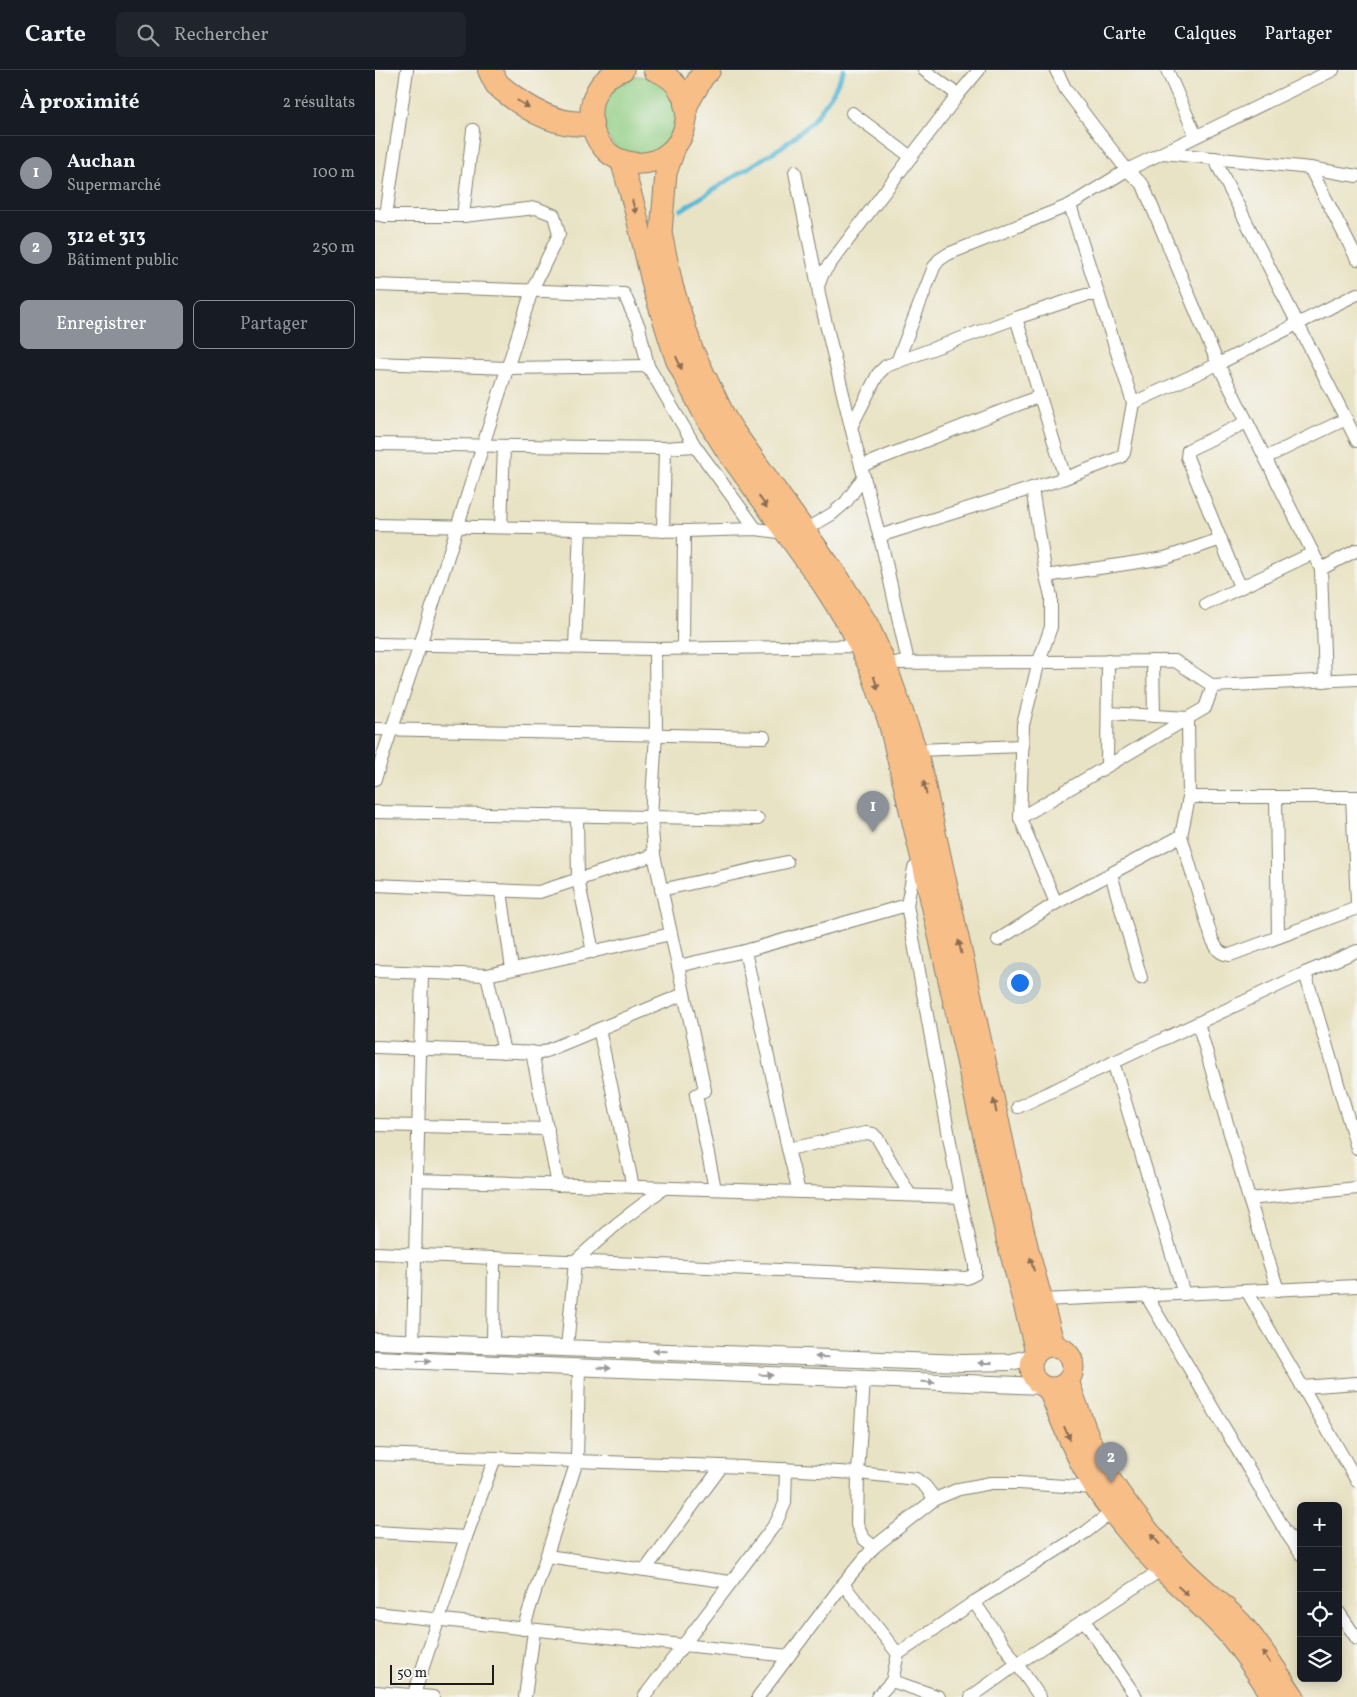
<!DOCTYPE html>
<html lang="fr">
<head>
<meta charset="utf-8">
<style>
	:root { --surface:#171b24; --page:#20242c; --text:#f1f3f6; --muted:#9ea1a6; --line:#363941; --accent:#8c9099 }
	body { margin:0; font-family:Vollkorn,serif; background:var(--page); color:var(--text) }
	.controls { position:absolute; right:15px; bottom:15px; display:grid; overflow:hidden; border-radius:8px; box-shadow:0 2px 12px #0003 }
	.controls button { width:45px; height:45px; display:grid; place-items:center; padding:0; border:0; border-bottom:1px solid var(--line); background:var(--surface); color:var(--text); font:25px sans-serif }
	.scale { position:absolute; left:15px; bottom:12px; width:104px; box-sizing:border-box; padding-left:5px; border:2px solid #1c1c1c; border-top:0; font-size:14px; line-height:18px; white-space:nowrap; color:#1c1c1c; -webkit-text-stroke:4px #f6f6f2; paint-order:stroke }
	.you { position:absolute; left:644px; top:912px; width:18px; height:18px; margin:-12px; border:4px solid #fff; border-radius:50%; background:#1a73e8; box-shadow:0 0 0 8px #1a73e833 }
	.badge { display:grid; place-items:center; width:32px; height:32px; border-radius:50%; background:var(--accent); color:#fff; font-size:16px; font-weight:700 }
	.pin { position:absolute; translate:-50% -41px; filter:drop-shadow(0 1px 2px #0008) }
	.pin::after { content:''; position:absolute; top:26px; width:18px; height:15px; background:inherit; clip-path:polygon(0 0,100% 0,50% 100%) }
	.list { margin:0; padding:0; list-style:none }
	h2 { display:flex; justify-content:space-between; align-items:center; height:65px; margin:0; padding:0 20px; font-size:21px }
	h2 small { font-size:16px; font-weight:400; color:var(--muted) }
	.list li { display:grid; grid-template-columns:32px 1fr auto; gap:15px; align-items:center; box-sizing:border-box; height:75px; padding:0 20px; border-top:1px solid var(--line) }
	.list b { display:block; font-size:19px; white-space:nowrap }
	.list p { margin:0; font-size:16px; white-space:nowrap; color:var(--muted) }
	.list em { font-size:16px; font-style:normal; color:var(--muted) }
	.actions { display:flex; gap:10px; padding:15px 20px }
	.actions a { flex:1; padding:11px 0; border:1px solid var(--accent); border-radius:8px; text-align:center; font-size:18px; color:var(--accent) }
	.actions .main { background:var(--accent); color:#fff }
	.icon { flex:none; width:28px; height:28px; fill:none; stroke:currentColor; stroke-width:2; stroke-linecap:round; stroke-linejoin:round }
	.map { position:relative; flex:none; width:982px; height:1627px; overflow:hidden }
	header { display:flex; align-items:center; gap:30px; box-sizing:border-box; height:70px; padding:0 25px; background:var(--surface); border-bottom:1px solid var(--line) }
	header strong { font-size:24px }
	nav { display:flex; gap:28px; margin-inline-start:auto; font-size:18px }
	.search { width:350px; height:45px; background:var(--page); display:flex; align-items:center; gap:12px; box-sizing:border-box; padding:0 18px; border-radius:8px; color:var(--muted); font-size:19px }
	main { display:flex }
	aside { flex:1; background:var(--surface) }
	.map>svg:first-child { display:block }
	.green { fill:#90cd83; stroke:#567450 }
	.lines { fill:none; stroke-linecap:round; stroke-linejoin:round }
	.stream { stroke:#57b7d6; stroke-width:4.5 }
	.minor-casing { stroke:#828070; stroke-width:14 }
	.tertiary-casing { stroke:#828070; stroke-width:18 }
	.primary-casing { stroke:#828070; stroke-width:23 }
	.motorway-casing { stroke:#828070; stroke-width:26 }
	.minor { stroke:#fff; stroke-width:12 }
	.tertiary { stroke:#fff; stroke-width:16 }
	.primary { stroke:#f7be88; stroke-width:21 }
	.motorway { stroke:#f7be88; stroke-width:24 }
	.oneway { fill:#8a6d52 }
	.oneway2 { fill:#999 }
</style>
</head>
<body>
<header>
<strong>Carte</strong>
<div class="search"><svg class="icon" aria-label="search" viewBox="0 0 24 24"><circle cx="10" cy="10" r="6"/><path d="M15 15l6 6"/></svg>Rechercher</div>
<nav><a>Carte</a><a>Calques</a><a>Partager</a></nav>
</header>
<main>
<aside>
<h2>À proximité<small>2 résultats</small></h2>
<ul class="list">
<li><span class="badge">1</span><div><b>Auchan</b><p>Supermarché</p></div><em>100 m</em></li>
<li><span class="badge">2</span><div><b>312 et 313</b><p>Bâtiment public</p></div><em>250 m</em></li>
</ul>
<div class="actions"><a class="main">Enregistrer</a><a>Partager</a></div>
</aside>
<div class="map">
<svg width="982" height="1627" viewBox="0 0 982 1627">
	<rect width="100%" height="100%" fill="#f6f6f2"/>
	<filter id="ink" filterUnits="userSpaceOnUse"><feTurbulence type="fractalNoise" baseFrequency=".02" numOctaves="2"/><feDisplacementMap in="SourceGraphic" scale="10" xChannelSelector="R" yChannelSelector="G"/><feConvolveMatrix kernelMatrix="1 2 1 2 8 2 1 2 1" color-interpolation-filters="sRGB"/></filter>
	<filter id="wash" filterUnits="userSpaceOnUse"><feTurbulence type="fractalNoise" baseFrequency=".0096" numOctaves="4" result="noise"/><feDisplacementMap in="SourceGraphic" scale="20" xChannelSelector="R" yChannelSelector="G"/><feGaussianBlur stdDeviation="1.12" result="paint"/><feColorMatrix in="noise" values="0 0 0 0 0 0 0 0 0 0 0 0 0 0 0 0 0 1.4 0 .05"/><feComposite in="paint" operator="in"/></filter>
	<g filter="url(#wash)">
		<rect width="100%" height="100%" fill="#e9e3c5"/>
		<!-- green -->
		<path class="green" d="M 260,6 C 289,7 293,19 304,42 L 292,75 L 268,86 L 242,79 L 226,59 L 227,32 L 237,18 L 252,8 Z"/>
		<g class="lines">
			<!-- stream -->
			<path class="stream" d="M 306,140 L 408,76 L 438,51 L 458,22 L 469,0"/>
		</g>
	</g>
	<g filter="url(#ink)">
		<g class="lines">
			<!-- minor casing -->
			<g class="minor-casing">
				<g id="minor">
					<path d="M 549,0 L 583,25"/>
					<path d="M 681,0 L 691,20 L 752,100 L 768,115 L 843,294 L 946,499 L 950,611"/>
					<path d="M 792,0 L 821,66"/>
					<path d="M 477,43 L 536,87"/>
					<path d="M 788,83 L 935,98 L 982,106"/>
					<path d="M 839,88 L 982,371"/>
					<path d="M 935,98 L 982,189"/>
					<path d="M 420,102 L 443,216 L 444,225 L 476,357 L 509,484 L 533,592"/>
					<path d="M 0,144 L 11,146 L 88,146 L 161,138 L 179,145 L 184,164 L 157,220 L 45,575 L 0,709"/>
					<path d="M 11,146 L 32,0"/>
					<path d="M 88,146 L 98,60"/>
					<path d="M 0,215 L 249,224 L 264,257 L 273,296 L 320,376 L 381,459"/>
					<path d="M 443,216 L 448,203 L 583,25 L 604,0"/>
					<path d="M 641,248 L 690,408"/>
					<path d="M 522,292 L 559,197 L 564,190 L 573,184 L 695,135"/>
					<path d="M 0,293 L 132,298 L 273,296"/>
					<path d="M 758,333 L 695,135 L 752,100 L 958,0"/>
					<path d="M 476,357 L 503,304 L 511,296 L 641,248 L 711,225 L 723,225"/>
					<path d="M 0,374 L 290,378 L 320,376"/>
					<path d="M 890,388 L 971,349"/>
					<path d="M 486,396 L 665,326"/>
					<path d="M 0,455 L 309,461 L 381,459 L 410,463"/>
					<path d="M 126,457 L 129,376"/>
					<path d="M 430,460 L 457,444 L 471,432 L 489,407"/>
					<path d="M 288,461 L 290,378"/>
					<path d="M 504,466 L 690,408 L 746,387 L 749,383 L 758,333 L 843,294 L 982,224"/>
					<path d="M 946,499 L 982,480"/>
					<path d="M 671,506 L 790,488 L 846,469"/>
					<path d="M 865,517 L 812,387 L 813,380 L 872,352"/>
					<path d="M 831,534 L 938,483"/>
					<path d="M 0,574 L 280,579 L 485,576"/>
					<path d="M 200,577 L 205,459"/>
					<path d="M 308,578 L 309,461"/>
					<path d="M 280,579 L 281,664 L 276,747 L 279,785 L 330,1020 L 321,1025 L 340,1119"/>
					<path d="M 778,591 L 779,646"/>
					<path d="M 510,593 L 800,591 L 838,616 L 982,609"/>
					<path d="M 838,616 L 830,638 L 813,648 L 814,727 L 806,766 L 837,869 C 842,879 844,884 855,885 L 982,838"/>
					<path d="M 733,643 L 813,648"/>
					<path d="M 0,659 L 389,667"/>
					<path d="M 541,680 L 648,676"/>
					<path d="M 732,695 L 733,591"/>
					<path d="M 814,727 L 982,727"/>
					<path d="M 901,727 L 903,867"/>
					<path d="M 977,727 L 982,833"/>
					<path d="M 0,742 L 383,749"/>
					<path d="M 202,746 L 203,809 L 218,882"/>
					<path d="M 645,748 L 648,655 L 664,591 L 676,557 L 676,526 L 671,506 L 657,418"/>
					<path d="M 736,804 L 766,908"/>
					<path d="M 0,815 L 164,822 L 279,785"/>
					<path d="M 286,820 L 412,792"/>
					<path d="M 126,821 L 137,899"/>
					<path d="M 681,833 L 645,748 L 813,648"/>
					<path d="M 532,835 L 539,798 L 548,794"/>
					<path d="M 623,870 L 681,833 L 806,766"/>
					<path d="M 370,881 L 413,1079 L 424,1122"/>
					<path d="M 0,901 L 112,905 L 296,864"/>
					<path d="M 930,903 L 982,1078"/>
					<path d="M 112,905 L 129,982"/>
					<path d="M 823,953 L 874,1129 L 903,1220"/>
					<path d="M 224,959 L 258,1117"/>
					<path d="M 0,977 L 166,983 L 309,924"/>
					<path d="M 157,982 L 183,1115"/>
					<path d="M 738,992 L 809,1224"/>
					<path d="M 643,1037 L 930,903 L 982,881"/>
					<path d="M 0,1055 L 173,1059"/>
					<path d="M 413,1079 L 491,1063 L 498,1064 L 503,1069 L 535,1125"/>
					<path d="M 42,1110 L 585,1127"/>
					<path d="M 874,1129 L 982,1118"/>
					<path d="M 0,1183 L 592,1208 L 600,1204 L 600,1195 L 585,1127 L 532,835 L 370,881 L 303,896"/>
					<path d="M 872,1221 L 982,1411"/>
					<path d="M 771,1225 L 908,1457"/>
					<path d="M 667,1230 L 982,1216"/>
					<path d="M 38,1272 L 47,903"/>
					<path d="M 118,1276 L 119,1188"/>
					<path d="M 192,1278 L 200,1191 L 243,1153 L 289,1118"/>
					<path d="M 489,1309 L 483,1403 L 482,1455 L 488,1468 L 499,1477"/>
					<path d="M 927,1317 L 982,1313"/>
					<path d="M 0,1384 L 347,1396 L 483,1403 L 541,1409 L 550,1416 L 560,1429"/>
					<path d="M 0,1462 L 91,1467"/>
					<path d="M 911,1462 L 926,1484"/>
					<path d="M 172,1486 L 355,1512"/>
					<path d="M 270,1500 L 347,1396"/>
					<path d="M 468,1514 L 523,1584"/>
					<path d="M 599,1532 L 665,1627"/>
					<path d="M 963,1541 L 982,1569"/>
					<path d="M 0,1543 L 414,1586"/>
					<path d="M 709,1550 L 761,1627"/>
					<path d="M 148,1559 L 202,1391 L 204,1297"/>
					<path d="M 517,1611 L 564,1627"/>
					<path d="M 0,1622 L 58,1627"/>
					<path d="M 38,1627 L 91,1467 L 120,1388"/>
					<path d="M 150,1627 L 159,1561"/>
					<path d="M 269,1627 L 401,1453 L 410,1433 L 411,1399"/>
					<path d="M 383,1627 L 468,1514 L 499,1477 L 560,1429 L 584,1419 L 616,1413 L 644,1413 L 720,1418"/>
					<path d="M 502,1627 L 517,1611 L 523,1584 L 599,1532 L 711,1462 L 738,1441"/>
					<path d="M 596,1627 L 642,1594 L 786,1500"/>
				</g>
			</g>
			<!-- tertiary casing -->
			<g class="tertiary-casing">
				<g id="tertiary">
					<path d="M 0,1271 L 588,1293 L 635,1292 L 658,1287"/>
					<path d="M 0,1289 L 668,1316"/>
				</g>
			</g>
			<!-- primary casing -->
			<g class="primary-casing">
				<g id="primary">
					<path d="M 248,0 C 200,14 208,88 258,93 C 315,98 333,19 279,0"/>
					<path d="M 300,77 L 291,103 L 286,163 L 297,215 L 305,241 L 317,279 L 350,347 L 358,360 L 465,510 L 493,555 L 510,593 L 541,680 L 548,708 L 636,1109 L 653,1180 L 679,1275"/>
					<path d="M 246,90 L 260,139 L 279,220 L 301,289 L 313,313 L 331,348 L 351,380 L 445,510 L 475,557 L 496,600 L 514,652 L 548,794 L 632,1169 L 648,1230 L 661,1282"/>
					<circle cx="677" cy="1297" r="21"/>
					<path d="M 693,1311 C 705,1343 715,1377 733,1406 C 754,1439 780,1470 807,1498 C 826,1517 847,1533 866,1553 C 886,1575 902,1602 919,1627"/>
					<path d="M 673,1318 C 685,1347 696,1377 712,1404 C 723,1425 739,1445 754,1463 C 783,1500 820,1528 852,1563 C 870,1583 883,1605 898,1627"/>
				</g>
			</g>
			<!-- motorway casing -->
			<g class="motorway-casing">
				<g id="motorway">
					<path d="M 115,0 C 117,4 119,9 122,14 C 125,17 130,21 134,24 C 157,42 186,57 216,53"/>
					<path d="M 311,34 L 327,6 L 333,0"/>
				</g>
			</g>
			<!-- minor -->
			<use href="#minor" class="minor"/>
			<!-- tertiary -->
			<use href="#tertiary" class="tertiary"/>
			<!-- primary -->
			<use href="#primary" class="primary"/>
			<!-- motorway -->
			<use href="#motorway" class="motorway"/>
		</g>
		<!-- one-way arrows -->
		<defs><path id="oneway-solid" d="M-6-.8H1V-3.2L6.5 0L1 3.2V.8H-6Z" transform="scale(1.25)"/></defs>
		<g class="oneway">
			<use href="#oneway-solid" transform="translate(148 34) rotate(32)"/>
			<use href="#oneway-solid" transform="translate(259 137) rotate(75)"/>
			<use href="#oneway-solid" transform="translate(304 293) rotate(66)"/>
			<use href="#oneway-solid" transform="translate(388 432) rotate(55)"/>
			<use href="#oneway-solid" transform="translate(501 613) rotate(71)"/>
			<use href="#oneway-solid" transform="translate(550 718) rotate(-102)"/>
			<use href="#oneway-solid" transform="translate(585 877) rotate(-102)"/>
			<use href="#oneway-solid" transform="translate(620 1036) rotate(-102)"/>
			<use href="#oneway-solid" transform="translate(657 1194) rotate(-106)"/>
			<use href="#oneway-solid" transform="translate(692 1363) rotate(66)"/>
			<use href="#oneway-solid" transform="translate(780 1469) rotate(-132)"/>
			<use href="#oneway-solid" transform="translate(808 1521) rotate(43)"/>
			<use href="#oneway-solid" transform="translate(891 1587) rotate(-124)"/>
		</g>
		<g class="oneway2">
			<use href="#oneway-solid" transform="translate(285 1281) rotate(-178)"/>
			<use href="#oneway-solid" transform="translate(447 1287) rotate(-178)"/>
			<use href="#oneway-solid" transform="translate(49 1291) rotate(2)"/>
			<use href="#oneway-solid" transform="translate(610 1293) rotate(180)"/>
			<use href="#oneway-solid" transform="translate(229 1298) rotate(3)"/>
			<use href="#oneway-solid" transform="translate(391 1305) rotate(3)"/>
			<use href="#oneway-solid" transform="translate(553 1312) rotate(2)"/>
		</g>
	</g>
</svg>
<div class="controls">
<button>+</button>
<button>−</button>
<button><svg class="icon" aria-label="locate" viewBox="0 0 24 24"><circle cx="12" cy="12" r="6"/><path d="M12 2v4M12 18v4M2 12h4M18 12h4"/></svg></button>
<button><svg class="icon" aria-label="layers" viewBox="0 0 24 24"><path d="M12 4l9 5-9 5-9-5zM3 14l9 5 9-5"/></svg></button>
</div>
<div class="scale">50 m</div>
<div class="you"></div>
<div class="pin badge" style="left:498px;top:762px">1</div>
<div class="pin badge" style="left:736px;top:1413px">2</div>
</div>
</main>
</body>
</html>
